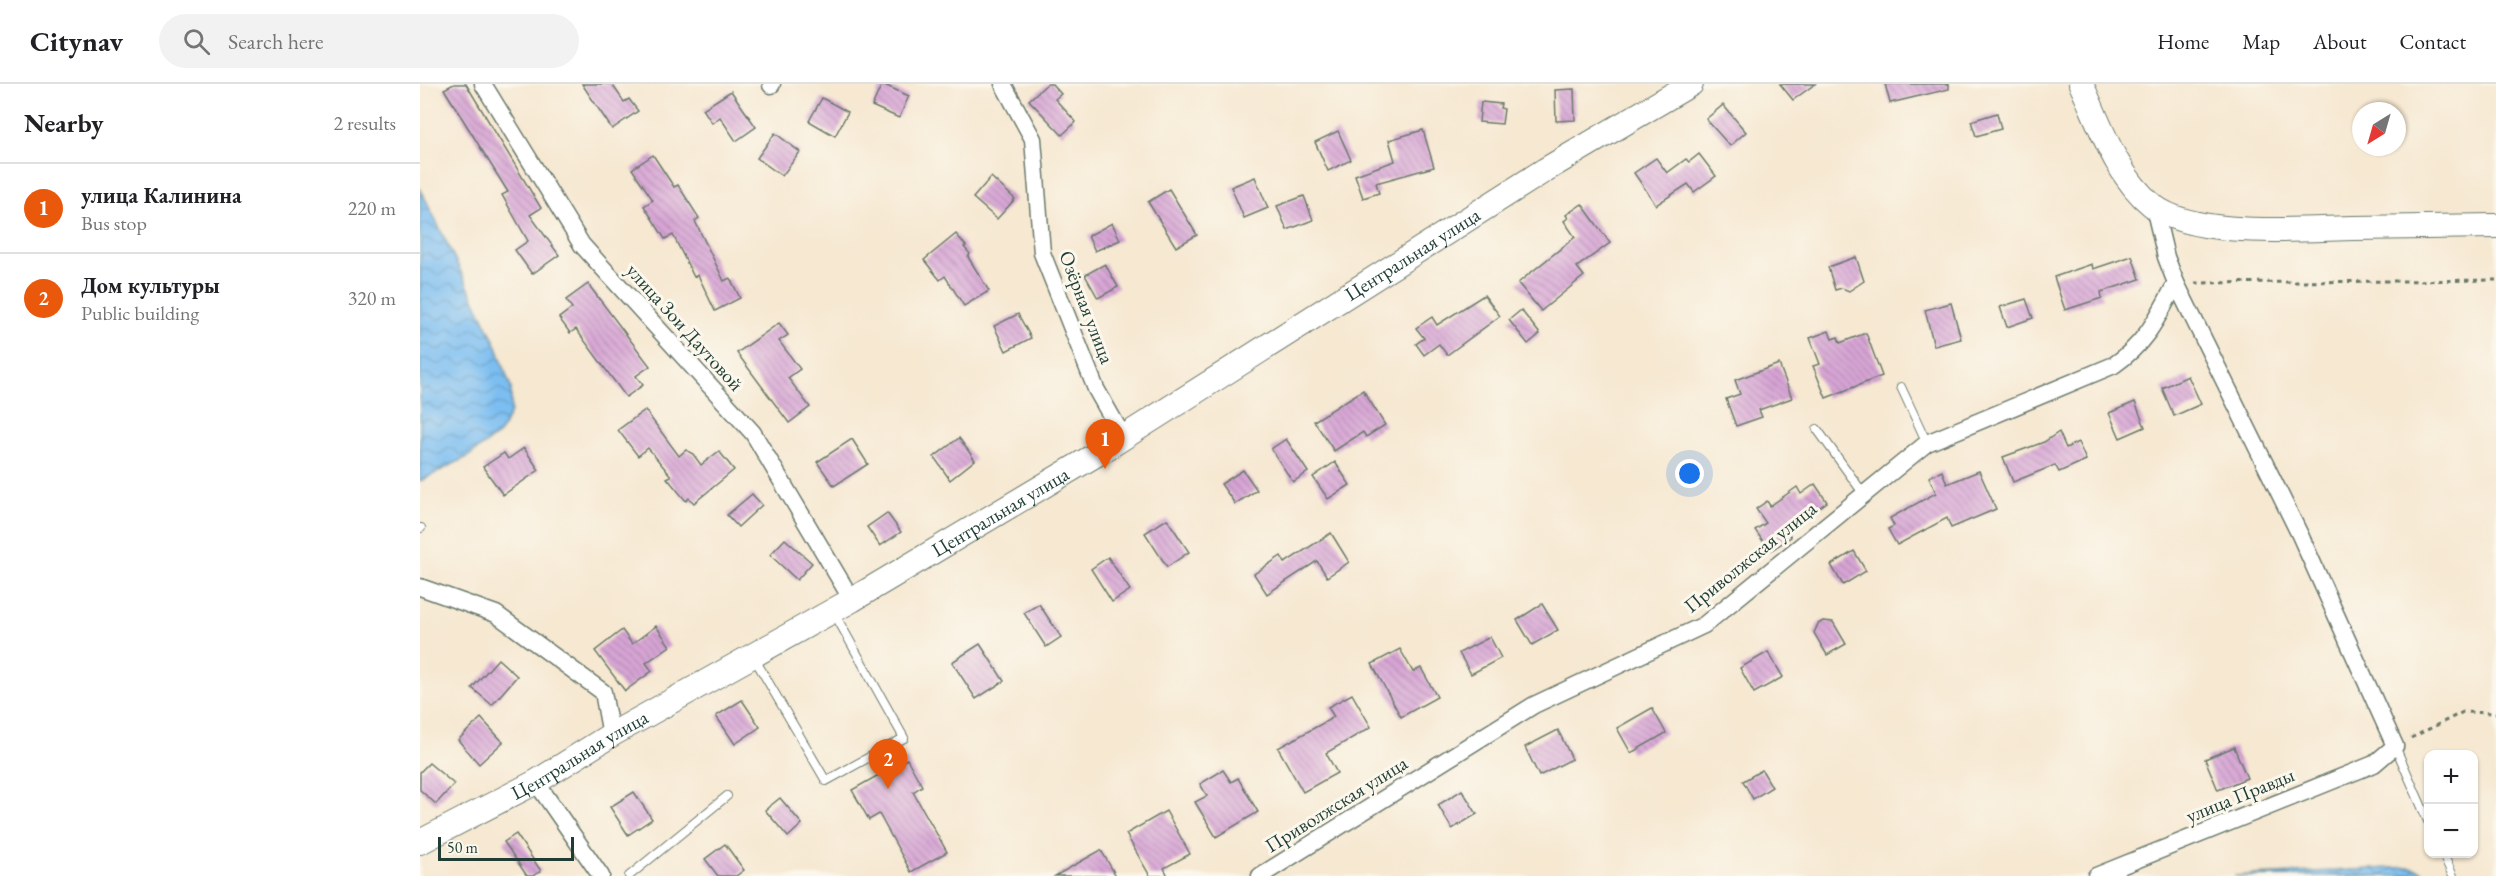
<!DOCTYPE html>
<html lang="en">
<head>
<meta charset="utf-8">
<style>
	:root { --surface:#fff; --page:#f2f2f2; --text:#202124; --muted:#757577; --line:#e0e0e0; --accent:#ea580c }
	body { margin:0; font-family:"EB Garamond",serif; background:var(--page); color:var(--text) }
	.controls { position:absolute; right:18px; bottom:18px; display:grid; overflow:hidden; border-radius:12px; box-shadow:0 2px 4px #0004 }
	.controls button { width:54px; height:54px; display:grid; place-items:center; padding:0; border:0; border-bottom:2px solid var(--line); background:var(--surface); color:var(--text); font:30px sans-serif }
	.compass { position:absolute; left:1932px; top:18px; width:54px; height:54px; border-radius:50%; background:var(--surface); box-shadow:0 2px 4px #0004; rotate:217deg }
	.scale { position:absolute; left:18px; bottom:15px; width:136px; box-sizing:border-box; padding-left:6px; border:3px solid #1f3d34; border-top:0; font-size:16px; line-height:21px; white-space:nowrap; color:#1f3d34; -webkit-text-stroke:4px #fbf7ec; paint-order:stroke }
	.you { position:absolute; left:1270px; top:390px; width:21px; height:21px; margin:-15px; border:4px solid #fff; border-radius:50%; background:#1a73e8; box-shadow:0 0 0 9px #1a73e833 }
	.badge { display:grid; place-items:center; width:39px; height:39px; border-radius:50%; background:var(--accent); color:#fff; font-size:20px; font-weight:700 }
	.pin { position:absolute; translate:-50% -50px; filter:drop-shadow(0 2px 3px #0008) }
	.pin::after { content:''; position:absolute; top:32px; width:21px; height:18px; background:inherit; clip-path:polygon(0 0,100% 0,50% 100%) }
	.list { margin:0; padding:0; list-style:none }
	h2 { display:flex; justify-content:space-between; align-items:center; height:78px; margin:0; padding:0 24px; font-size:26px }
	h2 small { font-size:20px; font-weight:400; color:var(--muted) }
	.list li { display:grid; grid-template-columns:39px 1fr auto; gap:18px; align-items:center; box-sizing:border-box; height:90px; padding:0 24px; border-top:2px solid var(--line) }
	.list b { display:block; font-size:22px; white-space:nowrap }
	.list p { margin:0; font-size:20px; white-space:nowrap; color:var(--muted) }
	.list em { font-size:20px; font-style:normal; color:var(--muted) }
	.icon { flex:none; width:33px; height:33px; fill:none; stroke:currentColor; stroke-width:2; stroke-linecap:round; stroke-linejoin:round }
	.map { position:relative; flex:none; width:2076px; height:792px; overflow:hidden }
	header { display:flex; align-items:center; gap:36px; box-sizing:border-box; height:84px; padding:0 30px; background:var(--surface); border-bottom:2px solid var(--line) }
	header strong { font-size:28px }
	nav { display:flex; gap:33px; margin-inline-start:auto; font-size:21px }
	.search { width:420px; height:54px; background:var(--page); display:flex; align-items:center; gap:15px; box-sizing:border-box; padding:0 21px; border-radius:33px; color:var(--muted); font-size:22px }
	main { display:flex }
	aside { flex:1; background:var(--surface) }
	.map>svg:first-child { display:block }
	.water { fill:url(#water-waves); stroke:#4e7e92; stroke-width:1.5 }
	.building { fill:url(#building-back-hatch) }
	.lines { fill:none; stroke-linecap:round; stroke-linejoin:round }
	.lane-casing { stroke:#6a796b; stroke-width:10 }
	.street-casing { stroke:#6a796b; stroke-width:19 }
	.secondary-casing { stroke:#6a796b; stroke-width:26 }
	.path { stroke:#6a796b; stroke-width:3; stroke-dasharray:4.5 4.5; stroke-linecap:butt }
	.lane { stroke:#fff; stroke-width:8 }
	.street { stroke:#fff; stroke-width:16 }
	.secondary { stroke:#fff; stroke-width:24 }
	.labels { text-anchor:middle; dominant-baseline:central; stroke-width:6; stroke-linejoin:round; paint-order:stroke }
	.street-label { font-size:20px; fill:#1f3d34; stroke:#fbf7ec }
</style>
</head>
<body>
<header>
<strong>Citynav</strong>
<div class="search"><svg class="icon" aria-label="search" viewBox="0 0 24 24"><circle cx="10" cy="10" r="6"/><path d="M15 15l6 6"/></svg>Search here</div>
<nav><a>Home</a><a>Map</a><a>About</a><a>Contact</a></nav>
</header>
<main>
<aside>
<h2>Nearby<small>2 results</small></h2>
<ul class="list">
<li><span class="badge">1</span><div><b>улица Калинина</b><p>Bus stop</p></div><em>220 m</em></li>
<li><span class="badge">2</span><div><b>Дом культуры</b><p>Public building</p></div><em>320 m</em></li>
</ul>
</aside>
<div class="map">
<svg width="2076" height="792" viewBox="0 0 2076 792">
	<defs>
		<pattern id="water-waves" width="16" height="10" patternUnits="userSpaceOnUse" patternTransform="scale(1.5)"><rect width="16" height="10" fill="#7cbef1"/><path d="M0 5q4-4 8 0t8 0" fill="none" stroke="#659cc4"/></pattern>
		<pattern id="building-back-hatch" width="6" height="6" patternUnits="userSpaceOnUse" patternTransform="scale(1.5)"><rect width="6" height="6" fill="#d8a5d6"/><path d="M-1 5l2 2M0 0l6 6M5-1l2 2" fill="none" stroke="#af88ae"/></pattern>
	</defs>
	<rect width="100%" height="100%" fill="#fbf7ec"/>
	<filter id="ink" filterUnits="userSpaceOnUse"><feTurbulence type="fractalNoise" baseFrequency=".0167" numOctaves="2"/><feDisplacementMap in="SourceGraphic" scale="12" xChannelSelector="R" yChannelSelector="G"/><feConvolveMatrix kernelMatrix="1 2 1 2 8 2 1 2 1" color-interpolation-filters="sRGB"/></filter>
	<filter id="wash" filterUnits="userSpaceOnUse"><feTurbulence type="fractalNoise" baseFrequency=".008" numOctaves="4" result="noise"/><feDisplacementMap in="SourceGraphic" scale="24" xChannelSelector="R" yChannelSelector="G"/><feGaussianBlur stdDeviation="1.35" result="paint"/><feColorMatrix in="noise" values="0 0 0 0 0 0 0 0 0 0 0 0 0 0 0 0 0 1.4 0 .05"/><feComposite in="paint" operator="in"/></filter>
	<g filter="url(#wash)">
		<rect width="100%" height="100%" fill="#f6e8d1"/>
		<!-- water -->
		<g class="water">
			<path d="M 0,104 L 76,260 L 91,304 L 91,328 L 79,350 L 47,373 L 0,397 Z"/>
			<path d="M 1991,783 L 2002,787 L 2006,792 L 1814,792 Z"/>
		</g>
		<g id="blocks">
			<!-- building -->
			<g class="building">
				<path d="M 34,0 L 46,0 L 121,124 L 110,131 L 139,171 L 112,190 L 95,166 L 108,157 L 82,111 L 88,108 L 24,5 Z"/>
				<path d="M 162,0 L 192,0 L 204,18 L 209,15 L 218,27 L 192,45 Z"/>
				<path d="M 462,0 L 489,12 L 479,34 L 452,22 Z"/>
				<path d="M 627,0 L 632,0 L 641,10 L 635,15 L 656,38 L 642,51 L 609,16 Z"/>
				<path d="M 1360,0 L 1395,0 L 1373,16 Z"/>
				<path d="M 1465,0 L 1529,0 L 1529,5 L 1470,19 Z"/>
				<path d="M 1154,5 L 1155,36 L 1136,37 L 1135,6 Z"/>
				<path d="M 311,7 L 336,43 L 316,57 L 300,33 L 292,39 L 283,25 Z"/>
				<path d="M 402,14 L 428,28 L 415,52 L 389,37 Z"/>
				<path d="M 1061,18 L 1081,20 L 1080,24 L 1084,25 L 1082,40 L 1059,38 Z"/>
				<path d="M 1303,21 L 1326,48 L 1310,62 L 1286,35 Z"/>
				<path d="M 1577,29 L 1581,45 L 1556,52 L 1551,37 Z"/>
				<path d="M 1003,46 L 1014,83 L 956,99 L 959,109 L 943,114 L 935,91 L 975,77 L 969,56 Z"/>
				<path d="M 918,47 L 931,76 L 908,87 L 895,58 Z"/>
				<path d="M 355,49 L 380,68 L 362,92 L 337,74 Z"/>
				<path d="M 1279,70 L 1296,92 L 1274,108 L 1268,100 L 1236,121 L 1214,89 L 1236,74 L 1247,89 L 1266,75 L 1269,78 Z"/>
				<path d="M 233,71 L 254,103 L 258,101 L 279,134 L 275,137 L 304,197 L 310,194 L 320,214 L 295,227 L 278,191 L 274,193 L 253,151 L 245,155 L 224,122 L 233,116 L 212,85 Z"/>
				<path d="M 571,93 L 595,115 L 577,135 L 553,114 Z"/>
				<path d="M 835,93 L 848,124 L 824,134 L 811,103 Z"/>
				<path d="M 749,105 L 777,151 L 756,163 L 728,118 Z"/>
				<path d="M 884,112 L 893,136 L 867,146 L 857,122 Z"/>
				<path d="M 1162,120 L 1190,159 L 1157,183 L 1164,192 L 1121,227 L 1098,199 L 1155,153 L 1144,137 L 1148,134 L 1146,131 Z"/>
				<path d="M 692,139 L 700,156 L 675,167 L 668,152 Z"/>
				<path d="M 536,150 L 546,162 L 544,163 L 550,170 L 548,173 L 569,207 L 544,222 L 525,192 L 520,196 L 504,176 Z"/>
				<path d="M 1712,172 L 1720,195 L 1681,208 L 1682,214 L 1645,226 L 1634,193 L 1672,180 L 1673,185 Z"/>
				<path d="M 1436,173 L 1444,197 L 1429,207 L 1422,204 L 1415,206 L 1408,183 Z"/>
				<path d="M 685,180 L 698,203 L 678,214 L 665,191 Z"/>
				<path d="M 168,200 L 230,282 L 216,292 L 223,301 L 206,313 L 156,245 L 150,249 L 139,234 L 152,224 L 146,216 Z"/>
				<path d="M 1064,211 L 1080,232 L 1027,271 L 1019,260 L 1004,271 L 996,260 L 1004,254 L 996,244 L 1012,233 L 1017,241 Z"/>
				<path d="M 1606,215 L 1613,234 L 1587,243 L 1580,223 Z"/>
				<path d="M 1531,219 L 1541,255 L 1514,262 L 1505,226 Z"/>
				<path d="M 1101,226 L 1120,250 L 1108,260 L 1089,236 Z"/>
				<path d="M 598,230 L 611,254 L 586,267 L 574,242 Z"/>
				<path d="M 359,239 L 368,251 L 359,257 L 380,285 L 368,294 L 390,323 L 369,339 L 317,269 Z"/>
				<path d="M 1409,247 L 1412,255 L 1418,253 L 1420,259 L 1446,249 L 1462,292 L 1406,314 L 1393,282 L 1400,280 L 1390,254 Z"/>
				<path d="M 1359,280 L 1372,314 L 1339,326 L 1342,333 L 1316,342 L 1306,315 L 1320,310 L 1315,296 Z"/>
				<path d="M 1768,292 L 1781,320 L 1754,332 L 1742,304 Z"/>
				<path d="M 943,306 L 965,341 L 946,353 L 943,348 L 914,367 L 894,337 Z"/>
				<path d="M 1715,318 L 1725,343 L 1700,354 L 1689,329 Z"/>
				<path d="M 225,326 L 259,372 L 266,366 L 273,370 L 281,381 L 299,367 L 314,386 L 274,419 L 269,414 L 266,417 L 247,394 L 251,392 L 228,364 L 218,372 L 198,346 Z"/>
				<path d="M 1639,348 L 1646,364 L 1658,358 L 1666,376 L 1639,388 L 1635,381 L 1593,398 L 1583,373 L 1624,358 Z"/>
				<path d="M 539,354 L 555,376 L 530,396 L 514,373 Z"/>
				<path d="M 432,355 L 448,380 L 414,402 L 397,378 Z"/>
				<path d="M 866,355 L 888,388 L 873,398 L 851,365 Z"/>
				<path d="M 104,364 L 119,386 L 83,411 L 63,383 L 84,369 L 88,375 Z"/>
				<path d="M 915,378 L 930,401 L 908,415 L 893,393 Z"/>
				<path d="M 823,386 L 837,406 L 815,420 L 801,400 Z"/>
				<path d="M 1522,387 L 1527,400 L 1559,387 L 1576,425 L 1531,444 L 1527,434 L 1477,461 L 1468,445 L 1474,442 L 1470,434 L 1516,409 L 1509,393 Z"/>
				<path d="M 1395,400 L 1407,418 L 1367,446 L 1371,453 L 1350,467 L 1335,446 L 1346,439 L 1336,425 L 1347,417 L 1350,422 L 1377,403 L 1381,410 Z"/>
				<path d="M 332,410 L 342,421 L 318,443 L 307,431 Z"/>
				<path d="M 467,429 L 481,448 L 460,462 L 447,443 Z"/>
				<path d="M 747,435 L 769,468 L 747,483 L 725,449 Z"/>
				<path d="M 911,449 L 929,478 L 907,493 L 897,477 L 847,510 L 834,490 L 861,472 L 865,479 Z"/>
				<path d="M 365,455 L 392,479 L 377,496 L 350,471 Z"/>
				<path d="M 1434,467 L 1446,487 L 1423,501 L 1411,481 Z"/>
				<path d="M 688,473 L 710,506 L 692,518 L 671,485 Z"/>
				<path d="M 619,520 L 641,553 L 626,563 L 604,529 Z"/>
				<path d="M 1122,520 L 1138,546 L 1112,561 L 1097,536 Z"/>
				<path d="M 1403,537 L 1413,538 L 1426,560 L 1407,571 L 1394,549 L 1398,540 Z"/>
				<path d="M 236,542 L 250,562 L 226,579 L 232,587 L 205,607 L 175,567 L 202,546 L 212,560 Z"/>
				<path d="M 1070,553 L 1081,574 L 1051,590 L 1039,569 Z"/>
				<path d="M 560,560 L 584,597 L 556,615 L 532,578 Z"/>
				<path d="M 980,565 L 993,588 L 1001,584 L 1017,613 L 981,633 L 952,580 Z"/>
				<path d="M 1348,568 L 1363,593 L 1334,609 L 1320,584 Z"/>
				<path d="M 78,575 L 97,592 L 72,621 L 52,604 Z"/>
				<path d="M 932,610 L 951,643 L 906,669 L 917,689 L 883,708 L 858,664 L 914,633 L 908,623 Z"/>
				<path d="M 322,616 L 340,643 L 315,660 L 296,632 Z"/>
				<path d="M 1232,624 L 1246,649 L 1211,669 L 1197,644 Z"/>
				<path d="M 61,634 L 83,658 L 59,680 L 38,656 Z"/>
				<path d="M 1138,646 L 1152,675 L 1119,692 L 1105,663 Z"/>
				<path d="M 1814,663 L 1827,694 L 1798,706 L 1785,675 Z"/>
				<path d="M 487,675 L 502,702 L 493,708 L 527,768 L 491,788 L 459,730 L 449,736 L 432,706 Z"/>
				<path d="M 9,679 L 34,700 L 16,720 L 0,706 L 0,688 Z"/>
				<path d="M 803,686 L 811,698 L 818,694 L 838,728 L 796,753 L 775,718 L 787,712 L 780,700 Z"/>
				<path d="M 1342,686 L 1352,703 L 1333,715 L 1323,697 Z"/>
				<path d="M 1042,706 L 1057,730 L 1032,745 L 1018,721 Z"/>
				<path d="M 214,708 L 232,735 L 208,751 L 190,723 Z"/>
				<path d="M 360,714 L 382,740 L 368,753 L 345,726 Z"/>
				<path d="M 746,727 L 770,770 L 744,784 L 748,792 L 730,792 L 706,750 Z"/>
				<path d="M 96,750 L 121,787 L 113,792 L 107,792 L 84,758 Z"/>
				<path d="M 305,760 L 324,786 L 316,792 L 298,792 L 285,775 Z"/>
				<path d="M 681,766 L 696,792 L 635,792 Z"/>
			</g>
		</g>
	</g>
	<g filter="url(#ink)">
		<use href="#blocks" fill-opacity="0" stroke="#6a796b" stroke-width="1.5"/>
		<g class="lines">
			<!-- lane casing -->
			<g class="lane-casing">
				<g id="lane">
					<path d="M 1481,303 L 1507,359"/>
					<path d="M 1397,345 L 1443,409"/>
					<path d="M 0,444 L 1,444"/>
					<path d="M 333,572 L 406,697 L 484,654 L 413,527"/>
					<path d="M 1975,662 L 2008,737"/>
					<path d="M 2023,770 L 2033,792"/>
					<path d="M 209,792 L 307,712"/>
				</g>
			</g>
			<!-- street casing -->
			<g class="street-casing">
				<g id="street">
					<path d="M 63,0 L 162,161 L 333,349 L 432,516"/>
					<path d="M 583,0 L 613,55 L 622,169 L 676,305 L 703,353"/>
					<path d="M 351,1 L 352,0"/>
					<path d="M 0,503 L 76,530 L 183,608 L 191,651"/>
					<path d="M 116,698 L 181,792"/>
					<path d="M 840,792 L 1114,621 L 1284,541 L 1507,359 L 1694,281 C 1727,258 1737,234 1756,199"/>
					<path d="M 1676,792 L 1954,680 L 1975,662 L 1880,451 L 1756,199 L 1746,173 L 1734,123"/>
				</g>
			</g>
			<!-- secondary casing -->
			<g class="secondary-casing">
				<g id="secondary">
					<path d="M 1661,0 C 1680,40 1696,92 1732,121 C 1774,155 1882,145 1934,144 C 1981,143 2029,143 2076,142"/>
					<path id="s1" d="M 0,758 L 116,698 L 191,651 L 432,516 L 682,367 L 1125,86 L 1271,0"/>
				</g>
			</g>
			<!-- path -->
			<g class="path">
				<path d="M 1775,199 L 2076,196"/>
				<path d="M 1991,654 L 2043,628 L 2076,629"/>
			</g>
			<!-- lane -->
			<use href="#lane" class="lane"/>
			<!-- street -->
			<use href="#street" class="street"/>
			<!-- secondary -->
			<use href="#secondary" class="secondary"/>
		</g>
	</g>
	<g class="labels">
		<!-- street labels -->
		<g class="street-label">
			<text stroke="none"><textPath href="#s1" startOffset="1154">Центральная улица</textPath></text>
			<text transform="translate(667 223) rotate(69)">Озёрная улица</text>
			<text transform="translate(265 243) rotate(48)">улица Зои Даутовой</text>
			<text stroke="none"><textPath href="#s1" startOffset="668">Центральная улица</textPath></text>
			<text transform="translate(1330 473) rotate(-39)">Приволжская улица</text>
			<text stroke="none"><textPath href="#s1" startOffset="182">Центральная улица</textPath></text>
			<text transform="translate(1820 711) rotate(-22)">улица Правды</text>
			<text transform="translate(916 720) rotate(-32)">Приволжская улица</text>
		</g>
	</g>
</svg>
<div class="controls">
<button>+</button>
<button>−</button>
</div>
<svg class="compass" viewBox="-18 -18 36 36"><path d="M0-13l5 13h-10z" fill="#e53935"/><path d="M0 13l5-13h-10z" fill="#757577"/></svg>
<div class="scale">50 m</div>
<div class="you"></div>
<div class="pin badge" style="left:685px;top:385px">1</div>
<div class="pin badge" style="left:468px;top:705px">2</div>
</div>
</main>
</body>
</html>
